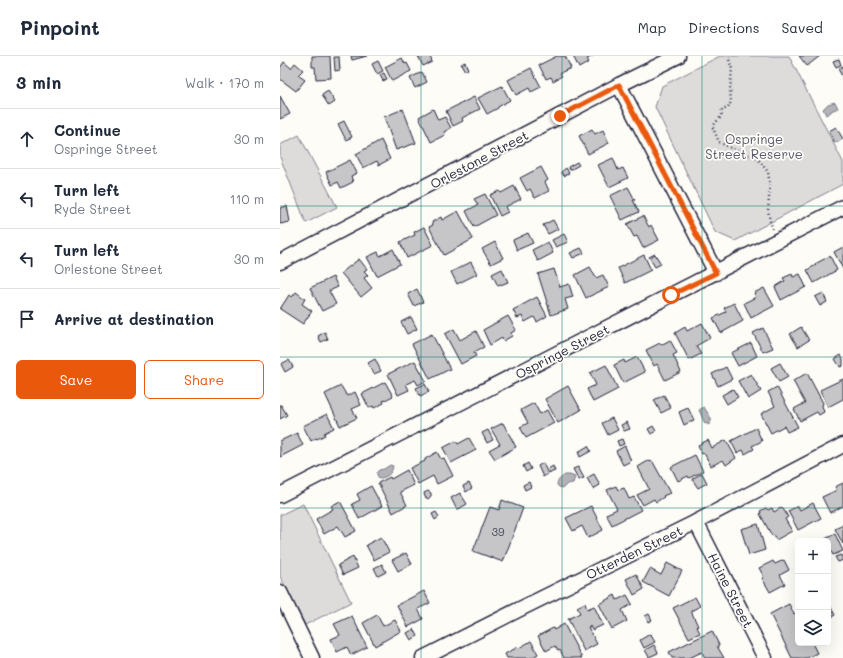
<!DOCTYPE html>
<html lang="en">
<head>
<meta charset="utf-8">
<style>
	:root { --surface:#fff; --page:#f2f2f3; --text:#1f2937; --muted:#747a83; --line:#e0e1e3; --accent:#ea580c }
	body { margin:0; font-family:Mali,sans-serif; background:var(--page); color:var(--text) }
	.controls { position:absolute; right:12px; bottom:12px; display:grid; overflow:hidden; border-radius:6px; box-shadow:0 4px 16px #0002 }
	.controls button { width:36px; height:36px; display:grid; place-items:center; padding:0; border:0; border-bottom:1px solid var(--line); background:var(--surface); color:var(--text); font:20px sans-serif }
	.stop { position:absolute; width:12px; height:12px; margin:-9px; border:3px solid #ea580c; border-radius:50%; background:#fff }
	.stop.end { background:#ea580c; border-color:#fff; box-shadow:0 1px 4px #0008 }
	.list { margin:0; padding:0; list-style:none }
	h2 { display:flex; justify-content:space-between; align-items:center; height:52px; margin:0; padding:0 16px; font-size:17px }
	h2 small { font-size:13px; font-weight:400; color:var(--muted) }
	.list li { display:grid; grid-template-columns:26px 1fr auto; gap:12px; align-items:center; box-sizing:border-box; height:60px; padding:0 16px; border-top:1px solid var(--line) }
	.list b { display:block; font-size:15px; white-space:nowrap }
	.list p { margin:0; font-size:13px; white-space:nowrap; color:var(--muted) }
	.list em { font-size:13px; font-style:normal; color:var(--muted) }
	.actions { display:flex; gap:8px; padding:12px 16px }
	.actions a { flex:1; padding:9px 0; border:1px solid var(--accent); border-radius:6px; text-align:center; font-size:14px; color:var(--accent) }
	.actions .main { background:var(--accent); color:#fff }
	.icon { flex:none; width:22px; height:22px; fill:none; stroke:currentColor; stroke-width:2; stroke-linecap:round; stroke-linejoin:round }
	.map { position:relative; flex:none; width:563px; height:602px; overflow:hidden }
	header { display:flex; align-items:center; gap:24px; box-sizing:border-box; height:56px; padding:0 20px; background:var(--surface); border-bottom:1px solid var(--line) }
	header strong { font-size:19px }
	nav { display:flex; gap:22px; margin-inline-start:auto; font-size:14px }
	main { display:flex }
	aside { flex:1; background:var(--surface) }
	.map>svg:first-child { display:block }
	.green { fill:#dddcdb; stroke:#807f8b }
	.water { fill:#b2b2b7; stroke:#787885 }
	.building { fill:#c6c6c8; stroke:#22223b }
	.lines { fill:none; stroke-linecap:round; stroke-linejoin:round }
	.minor-casing { stroke:#22223b; stroke-width:17 }
	.path { stroke:#22223b; stroke-width:2.5; stroke-dasharray:1 3; stroke-linecap:butt }
	.minor { stroke:#fdfcf7; stroke-width:14 }
	.route { stroke:#ea580c; stroke-width:5 }
	.grid { fill:none; stroke:#0f766e; stroke-width:1; stroke-opacity:0.55 }
	.labels { text-anchor:middle; dominant-baseline:central; stroke-width:3.5; stroke-linejoin:round; paint-order:stroke }
	.number-label { font-size:11px; fill:#4b4b5e }
	.park-label { font-size:13px; fill:#5a5a6b; stroke:#fdfcf7 }
	.street-label { font-size:13px; fill:#22223b; stroke:#fdfcf7 }
</style>
</head>
<body>
<header>
<strong>Pinpoint</strong>
<nav><a>Map</a><a>Directions</a><a>Saved</a></nav>
</header>
<main>
<aside>
<h2>3 min<small>Walk · 170 m</small></h2>
<ul class="list">
<li><svg class="icon" aria-label="ahead" viewBox="0 0 24 24"><path d="M12 20V5M6 11l6-6 6 6"/></svg><div><b>Continue</b><p>Ospringe Street</p></div><em>30 m</em></li>
<li><svg class="icon" aria-label="left" viewBox="0 0 24 24"><path d="M17 20v-9H6M10 6l-5 5 5 5"/></svg><div><b>Turn left</b><p>Ryde Street</p></div><em>110 m</em></li>
<li><svg class="icon" aria-label="left" viewBox="0 0 24 24"><path d="M17 20v-9H6M10 6l-5 5 5 5"/></svg><div><b>Turn left</b><p>Orlestone Street</p></div><em>30 m</em></li>
<li><svg class="icon" aria-label="arrive" viewBox="0 0 24 24"><path d="M6 21V4h12l-3 4 3 4H6"/></svg><div><b>Arrive at destination</b></div></li>
</ul>
<div class="actions"><a class="main">Save</a><a>Share</a></div>
</aside>
<div class="map">
<svg width="563" height="602" viewBox="0 0 563 602">
	<rect width="100%" height="100%" fill="#fdfcf7"/>
	<filter id="ink" filterUnits="userSpaceOnUse"><feTurbulence type="fractalNoise" baseFrequency=".025" numOctaves="2"/><feDisplacementMap in="SourceGraphic" scale="8" xChannelSelector="R" yChannelSelector="G"/><feConvolveMatrix kernelMatrix="1 2 1 2 8 2 1 2 1" color-interpolation-filters="sRGB"/></filter>
	<g filter="url(#ink)">
		<!-- green -->
		<g class="green">
			<path d="M 440,0 L 509,0 L 563,106 L 563,128 L 455,185 L 435,176 L 375,51 L 382,30 Z"/>
			<path d="M 19,79 L 57,151 L 26,167 L 0,101 L 0,89 Z"/>
			<path d="M 23,448 L 71,546 L 25,569 L 0,520 L 0,459 Z"/>
		</g>
		<!-- water -->
		<g class="water">
			<path d="M 555,46 L 558,52 L 551,55 L 551,56 L 546,59 L 543,53 L 548,48 Z"/>
			<path d="M 424,351 L 432,364 L 430,365 L 431,367 L 428,369 L 427,367 L 425,368 L 419,354 Z"/>
			<path d="M 110,409 L 113,410 C 112,418 106,422 99,422 L 97,419 L 97,416 L 99,414 L 104,413 Z"/>
			<path d="M 285,419 L 290,419 L 295,421 L 293,427 L 287,428 L 283,432 L 279,431 L 277,429 C 277,424 281,422 285,419 Z"/>
		</g>
		<!-- building -->
		<g class="building">
			<path d="M 32,0 L 50,0 L 51,22 L 36,23 L 35,11 L 32,11 Z"/>
			<path d="M 71,0 L 87,0 L 72,4 Z"/>
			<path d="M 138,0 L 150,0 L 152,6 L 143,10 Z"/>
			<path d="M 277,0 L 285,0 L 291,12 L 280,17 L 282,20 L 273,25 L 271,21 L 266,23 L 259,9 Z"/>
			<path d="M 293,0 L 313,0 L 307,3 L 309,6 L 299,12 Z"/>
			<path d="M 519,0 L 540,0 L 527,10 Z"/>
			<path d="M 54,1 L 59,1 L 60,14 L 55,15 Z"/>
			<path d="M 122,2 L 125,8 L 127,7 L 131,15 L 112,25 L 105,11 Z"/>
			<path d="M 559,3 L 561,9 L 556,11 L 553,5 Z"/>
			<path d="M 98,5 L 103,15 L 97,18 L 92,8 Z"/>
			<path d="M 4,6 L 11,12 L 15,7 L 23,14 L 18,19 L 25,24 L 16,35 L 0,23 L 0,12 Z"/>
			<path d="M 185,6 L 188,13 L 185,15 L 181,8 Z"/>
			<path d="M 563,10 L 563,22 L 558,13 Z"/>
			<path d="M 251,12 L 261,31 L 251,36 L 249,32 L 236,39 L 228,24 Z"/>
			<path d="M 142,16 L 147,26 L 135,32 L 130,22 Z"/>
			<path d="M 104,17 L 107,23 L 103,25 L 100,19 Z"/>
			<path d="M 222,30 L 230,44 L 218,51 L 218,52 L 207,58 L 198,42 Z"/>
			<path d="M 48,35 L 55,46 L 49,50 L 42,39 Z"/>
			<path d="M 0,40 L 10,58 L 0,63 Z"/>
			<path d="M 194,41 L 200,53 L 182,62 L 183,65 L 173,70 L 166,55 Z"/>
			<path d="M 123,53 L 136,87 L 116,94 L 104,61 Z"/>
			<path d="M 153,53 L 158,64 L 165,61 L 171,72 L 164,76 L 165,79 L 151,86 L 139,61 Z"/>
			<path d="M 64,65 L 72,81 L 66,84 L 58,68 Z"/>
			<path d="M 556,71 L 563,83 L 555,87 L 549,75 Z"/>
			<path d="M 312,73 L 315,78 L 323,74 L 329,87 L 308,98 L 299,80 Z"/>
			<path d="M 101,84 L 110,103 L 99,109 L 97,105 L 83,112 L 76,98 Z"/>
			<path d="M 333,102 L 338,114 L 343,112 L 348,122 L 329,131 L 318,109 Z"/>
			<path d="M 70,104 L 77,117 L 71,120 L 73,126 L 61,132 L 58,126 L 52,129 L 46,116 Z"/>
			<path d="M 297,106 L 299,109 L 290,114 L 288,111 Z"/>
			<path d="M 261,111 L 268,124 L 265,126 L 269,135 L 255,142 L 250,133 L 247,135 L 240,122 Z"/>
			<path d="M 286,112 L 289,117 L 284,120 L 281,116 Z"/>
			<path d="M 234,130 L 241,143 L 225,151 L 228,156 L 220,160 L 210,139 L 219,135 L 221,137 Z"/>
			<path d="M 348,131 L 355,144 L 353,144 L 359,156 L 342,164 L 330,140 Z"/>
			<path d="M 205,138 L 216,159 L 194,171 L 186,155 L 198,149 L 194,143 Z"/>
			<path d="M 7,150 L 10,166 L 0,168 L 0,152 Z"/>
			<path d="M 178,155 L 193,183 L 164,199 L 149,171 L 153,169 L 152,166 L 161,161 L 162,164 Z"/>
			<path d="M 363,160 L 369,171 L 371,169 L 379,184 L 363,192 L 357,180 L 354,181 L 347,168 Z"/>
			<path d="M 273,164 L 278,173 L 268,178 L 263,169 Z"/>
			<path d="M 144,171 L 153,189 L 127,202 L 120,186 L 135,179 L 134,176 Z"/>
			<path d="M 248,177 L 253,187 L 237,194 L 233,184 Z"/>
			<path d="M 284,178 L 288,186 L 276,191 L 272,184 Z"/>
			<path d="M 215,186 L 223,202 L 211,208 L 202,193 Z"/>
			<path d="M 268,186 L 273,197 L 258,205 L 252,194 Z"/>
			<path d="M 563,191 L 563,213 L 554,196 Z"/>
			<path d="M 301,192 L 304,197 L 293,202 L 290,197 Z"/>
			<path d="M 113,193 L 120,208 L 97,220 L 87,201 L 98,196 L 100,200 Z"/>
			<path d="M 375,198 L 381,208 L 375,211 L 369,201 Z"/>
			<path d="M 364,199 L 371,214 L 345,227 L 338,212 Z"/>
			<path d="M 550,200 L 557,214 L 534,227 L 527,214 L 536,209 L 535,208 Z"/>
			<path d="M 79,203 L 87,213 L 84,215 L 88,219 L 84,222 L 92,232 L 81,241 L 61,217 Z"/>
			<path d="M 191,206 L 197,218 L 177,228 L 171,216 Z"/>
			<path d="M 310,211 L 316,222 L 323,219 L 329,231 L 306,242 L 295,219 Z"/>
			<path d="M 222,213 L 228,226 L 218,230 L 212,218 Z"/>
			<path d="M 274,213 L 280,231 L 289,228 L 293,241 L 285,243 L 288,253 L 271,259 L 258,218 Z"/>
			<path d="M 512,218 L 513,221 L 520,218 L 526,231 L 501,244 L 495,231 L 505,225 L 503,222 Z"/>
			<path d="M 53,221 L 58,231 L 49,235 L 56,248 L 42,255 L 30,232 Z"/>
			<path d="M 484,232 L 494,250 L 471,262 L 464,247 L 476,241 L 474,237 Z"/>
			<path d="M 137,233 L 143,246 L 134,250 L 128,238 Z"/>
			<path d="M 16,236 L 25,243 L 22,248 L 32,255 L 23,268 L 0,253 L 9,239 L 12,241 Z"/>
			<path d="M 543,237 L 547,246 L 540,250 L 535,241 Z"/>
			<path d="M 257,241 L 267,260 L 257,266 L 254,261 L 245,266 L 242,260 L 237,262 L 233,254 Z"/>
			<path d="M 454,247 L 463,265 L 441,277 L 433,262 L 446,256 L 444,252 Z"/>
			<path d="M 228,260 L 236,274 L 231,277 L 232,280 L 223,285 L 222,282 L 210,289 L 203,274 Z"/>
			<path d="M 131,261 L 137,273 L 127,278 L 121,266 Z"/>
			<path d="M 422,267 L 430,282 L 416,290 L 421,298 L 409,304 L 395,277 L 405,271 L 407,275 Z"/>
			<path d="M 521,271 L 529,284 L 518,291 L 510,278 Z"/>
			<path d="M 483,272 L 493,292 L 483,296 L 473,277 Z"/>
			<path d="M 174,273 L 180,284 L 196,275 L 204,291 L 194,296 L 196,300 L 181,308 L 165,278 Z"/>
			<path d="M 45,276 L 48,283 L 41,286 L 38,280 Z"/>
			<path d="M 152,278 L 170,313 L 150,323 L 132,288 Z"/>
			<path d="M 390,284 L 397,297 L 393,299 L 401,316 L 385,324 L 377,308 L 374,310 L 366,294 L 380,287 L 381,289 Z"/>
			<path d="M 471,287 L 477,300 L 458,310 L 451,297 Z"/>
			<path d="M 561,299 L 563,303 L 563,310 L 560,311 L 555,303 Z"/>
			<path d="M 357,301 L 365,316 L 343,327 L 334,309 L 344,304 L 345,307 Z"/>
			<path d="M 95,303 L 101,315 L 94,318 L 88,307 Z"/>
			<path d="M 9,304 L 13,311 L 5,316 L 1,308 Z"/>
			<path d="M 135,305 L 146,325 L 138,329 L 135,324 L 126,328 L 129,334 L 118,339 L 108,318 Z"/>
			<path d="M 500,307 L 508,321 L 499,326 L 491,312 Z"/>
			<path d="M 326,309 L 338,333 L 313,346 L 307,333 L 316,329 L 310,317 Z"/>
			<path d="M 446,311 L 452,323 L 438,330 L 432,318 Z"/>
			<path d="M 527,317 L 543,347 L 542,350 L 544,356 L 539,359 L 537,356 L 520,365 L 514,353 L 525,347 L 513,325 Z"/>
			<path d="M 471,318 L 481,335 L 468,343 L 458,325 Z"/>
			<path d="M 563,323 L 563,343 L 548,351 L 540,334 Z"/>
			<path d="M 105,326 L 113,340 L 103,345 L 104,347 L 94,352 L 93,350 L 89,352 L 82,338 Z"/>
			<path d="M 145,328 L 149,336 L 140,340 L 136,332 Z"/>
			<path d="M 61,330 L 67,340 L 75,336 L 81,349 L 72,353 L 77,362 L 60,370 L 45,338 Z"/>
			<path d="M 288,330 L 301,354 L 278,367 L 265,343 Z"/>
			<path d="M 497,331 L 518,371 L 507,376 L 504,370 L 491,377 L 481,358 L 495,350 L 488,336 Z"/>
			<path d="M 453,333 L 458,341 L 447,348 L 442,339 Z"/>
			<path d="M 384,339 L 391,352 L 381,357 L 374,344 Z"/>
			<path d="M 254,347 L 260,358 L 267,354 L 274,367 L 246,382 L 240,371 L 248,367 L 241,354 Z"/>
			<path d="M 0,349 L 1,349 L 7,359 L 0,363 Z"/>
			<path d="M 408,352 L 414,364 L 404,369 L 399,356 Z"/>
			<path d="M 47,358 L 54,372 L 44,377 L 45,379 L 37,383 L 36,382 L 31,385 L 23,370 Z"/>
			<path d="M 332,362 L 338,374 L 328,379 L 322,367 Z"/>
			<path d="M 347,366 L 350,373 L 344,375 L 341,369 Z"/>
			<path d="M 223,367 L 236,391 L 215,403 L 209,394 L 220,388 L 211,373 Z"/>
			<path d="M 373,370 L 376,375 L 371,378 L 368,373 Z"/>
			<path d="M 476,372 L 482,385 L 472,390 L 474,393 L 465,398 L 463,394 L 457,397 L 451,385 Z"/>
			<path d="M 208,374 L 213,384 L 207,387 L 202,377 Z"/>
			<path d="M 17,377 L 23,389 L 0,401 L 0,385 Z"/>
			<path d="M 189,382 L 196,394 L 171,407 L 163,392 L 176,385 L 178,388 Z"/>
			<path d="M 342,383 L 344,388 L 339,390 L 337,385 Z"/>
			<path d="M 428,384 L 432,392 L 446,384 L 456,402 L 446,409 L 443,404 L 431,410 L 424,397 L 422,398 L 418,389 Z"/>
			<path d="M 308,390 L 311,395 L 300,401 L 298,396 Z"/>
			<path d="M 345,390 L 351,405 L 343,409 L 336,395 Z"/>
			<path d="M 157,396 L 161,403 L 164,402 L 173,420 L 157,428 L 153,420 L 138,428 L 130,412 L 145,405 L 145,403 Z"/>
			<path d="M 415,399 L 423,415 L 409,422 L 408,420 L 398,425 L 391,411 Z"/>
			<path d="M 368,405 L 373,406 L 374,408 L 390,437 L 383,440 L 384,441 L 376,446 L 374,443 L 363,449 L 357,439 L 369,433 L 358,411 Z"/>
			<path d="M 248,407 L 251,413 L 246,416 L 243,410 Z"/>
			<path d="M 263,407 L 268,418 L 263,421 L 258,410 Z"/>
			<path d="M 273,410 L 275,415 L 270,417 L 268,413 Z"/>
			<path d="M 298,411 L 304,422 L 299,424 L 293,413 Z"/>
			<path d="M 127,414 L 134,429 L 120,436 L 127,449 L 113,457 L 98,427 L 110,421 L 111,423 Z"/>
			<path d="M 422,417 L 427,427 L 418,432 L 412,423 Z"/>
			<path d="M 314,418 L 320,429 L 313,433 L 307,422 Z"/>
			<path d="M 249,426 L 251,431 L 245,434 L 243,429 Z"/>
			<path d="M 189,427 L 192,432 L 186,436 L 183,430 Z"/>
			<path d="M 563,427 L 563,450 L 550,457 L 542,441 L 557,434 L 555,431 Z"/>
			<path d="M 91,430 L 102,450 L 79,463 L 72,448 L 80,444 L 77,438 Z"/>
			<path d="M 336,430 L 338,434 L 344,432 L 349,443 L 354,441 L 361,454 L 332,469 L 326,458 L 337,453 L 327,434 Z"/>
			<path d="M 148,435 L 151,437 L 151,440 L 148,443 L 145,441 L 144,437 Z"/>
			<path d="M 180,437 L 187,448 L 177,454 L 171,442 Z"/>
			<path d="M 222,444 L 243,452 L 223,506 L 193,495 L 210,451 L 219,454 Z"/>
			<path d="M 60,445 L 76,475 L 65,481 L 58,470 L 44,478 L 36,463 L 53,453 L 51,450 Z"/>
			<path d="M 533,447 L 541,462 L 518,474 L 508,455 L 518,450 L 520,454 Z"/>
			<path d="M 311,450 L 323,474 L 308,482 L 302,470 L 293,475 L 286,462 Z"/>
			<path d="M 502,451 L 508,461 L 505,463 L 512,475 L 496,484 L 494,479 L 492,480 L 480,458 L 481,457 L 480,455 L 486,452 L 488,454 L 492,452 L 494,456 Z"/>
			<path d="M 156,456 L 159,461 L 155,464 L 152,458 Z"/>
			<path d="M 478,468 L 485,494 L 469,499 L 461,473 Z"/>
			<path d="M 563,469 L 563,488 L 555,473 Z"/>
			<path d="M 555,478 L 563,495 L 553,499 L 548,489 L 548,485 L 546,485 L 545,483 Z"/>
			<path d="M 101,481 L 109,496 L 94,504 L 86,489 Z"/>
			<path d="M 126,497 L 132,508 L 118,515 L 112,504 Z"/>
			<path d="M 561,499 L 563,504 L 558,506 L 555,501 Z"/>
			<path d="M 73,501 L 78,512 L 63,519 L 58,509 Z"/>
			<path d="M 504,504 L 509,514 L 500,519 L 505,528 L 490,536 L 482,522 L 484,521 L 479,512 L 493,505 L 495,508 Z"/>
			<path d="M 387,507 L 402,515 L 389,540 L 363,526 L 370,513 L 381,519 Z"/>
			<path d="M 102,508 L 106,516 L 98,520 L 94,512 Z"/>
			<path d="M 356,518 L 364,533 L 354,539 L 346,523 Z"/>
			<path d="M 144,535 L 150,547 L 138,553 L 143,563 L 128,571 L 117,549 Z"/>
			<path d="M 335,539 L 337,544 L 347,539 L 352,548 L 342,554 L 347,565 L 332,573 L 319,548 Z"/>
			<path d="M 415,541 L 420,550 L 411,555 L 418,570 L 417,571 L 420,577 L 409,582 L 393,552 Z"/>
			<path d="M 548,546 L 555,559 L 548,563 Z"/>
			<path d="M 305,547 L 307,553 L 314,550 L 323,569 L 312,574 L 310,570 L 308,571 L 317,588 L 304,595 L 288,563 L 300,557 L 297,551 Z"/>
			<path d="M 509,548 L 514,558 L 517,556 L 518,558 L 518,587 L 532,587 L 537,597 L 527,602 L 512,602 L 490,558 Z"/>
			<path d="M 369,558 L 372,564 L 368,566 L 365,560 Z"/>
			<path d="M 97,559 L 103,570 L 115,564 L 121,575 L 95,590 L 83,567 Z"/>
			<path d="M 72,560 L 87,591 L 71,599 L 67,591 L 57,596 L 51,583 L 60,579 L 54,568 Z"/>
			<path d="M 284,568 L 302,602 L 284,602 L 280,594 L 278,595 L 275,590 L 266,595 L 258,580 L 273,572 L 274,574 Z"/>
			<path d="M 134,573 L 138,580 L 131,584 L 127,577 Z"/>
			<path d="M 432,575 L 439,589 L 437,590 L 444,602 L 425,602 L 422,596 L 409,602 L 392,602 L 389,596 Z"/>
			<path d="M 370,578 L 375,586 L 364,592 L 360,584 Z"/>
			<path d="M 251,585 L 258,598 L 251,602 L 227,602 L 225,598 L 238,591 L 239,592 Z"/>
			<path d="M 374,589 L 378,597 L 369,601 L 365,594 Z"/>
		</g>
		<g class="lines">
			<!-- minor casing -->
			<g class="minor-casing">
				<g id="minor">
					<path d="M 339,29 L 436,217"/>
					<path d="M 0,206 L 339,29 L 398,0"/>
					<path d="M 0,439 L 563,151"/>
					<path d="M 416,466 L 485,602"/>
					<path d="M 0,536 L 32,602"/>
					<path d="M 143,602 L 242,552 L 416,466 L 563,389"/>
				</g>
			</g>
			<!-- path -->
			<path class="path" d="M 448,0 L 452,13 L 450,34 L 451,46 L 448,52 L 442,54 L 441,61 L 435,67 L 433,72 L 439,86 L 453,93 L 478,103 L 488,116 L 490,130 L 488,154 L 490,165 L 493,174"/>
			<!-- minor -->
			<use href="#minor" class="minor"/>
		</g>
	</g>
	<g class="lines" filter="url(#ink)">
		<!-- route -->
		<path class="route" d="M 280,60 L 339,29 L 436,217 L 391,239"/>
	</g>
	<!-- grid -->
	<path class="grid" d="M 141,0 L 141,602M 282,0 L 282,602M 422,0 L 422,602M 0,150 L 563,150M 0,301 L 563,301M 0,452 L 563,452"/>
	<g class="labels">
		<!-- number labels -->
		<g class="number-label">
			<text x="218" y="475">39</text>
		</g>
		<!-- park labels -->
		<g class="park-label">
			<text x="474" y="82">Ospringe<tspan x="474" dy="15">Street Reserve</tspan></text>
		</g>
		<!-- street labels -->
		<g class="street-label">
			<text transform="translate(199 103) rotate(-28)">Orlestone Street</text>
			<text transform="translate(282 295) rotate(-27)">Ospringe Street</text>
			<text transform="translate(354 496) rotate(-26)">Otterden Street</text>
			<text transform="translate(451 534) rotate(63)">Haine Street</text>
		</g>
	</g>
</svg>
<div class="controls">
<button>+</button>
<button>−</button>
<button><svg class="icon" aria-label="layers" viewBox="0 0 24 24"><path d="M12 4l9 5-9 5-9-5zM3 14l9 5 9-5"/></svg></button>
</div>
<div class="stop" style="left:391px;top:239px"></div>
<div class="stop end" style="left:280px;top:60px"></div>
</div>
</main>
</body>
</html>
